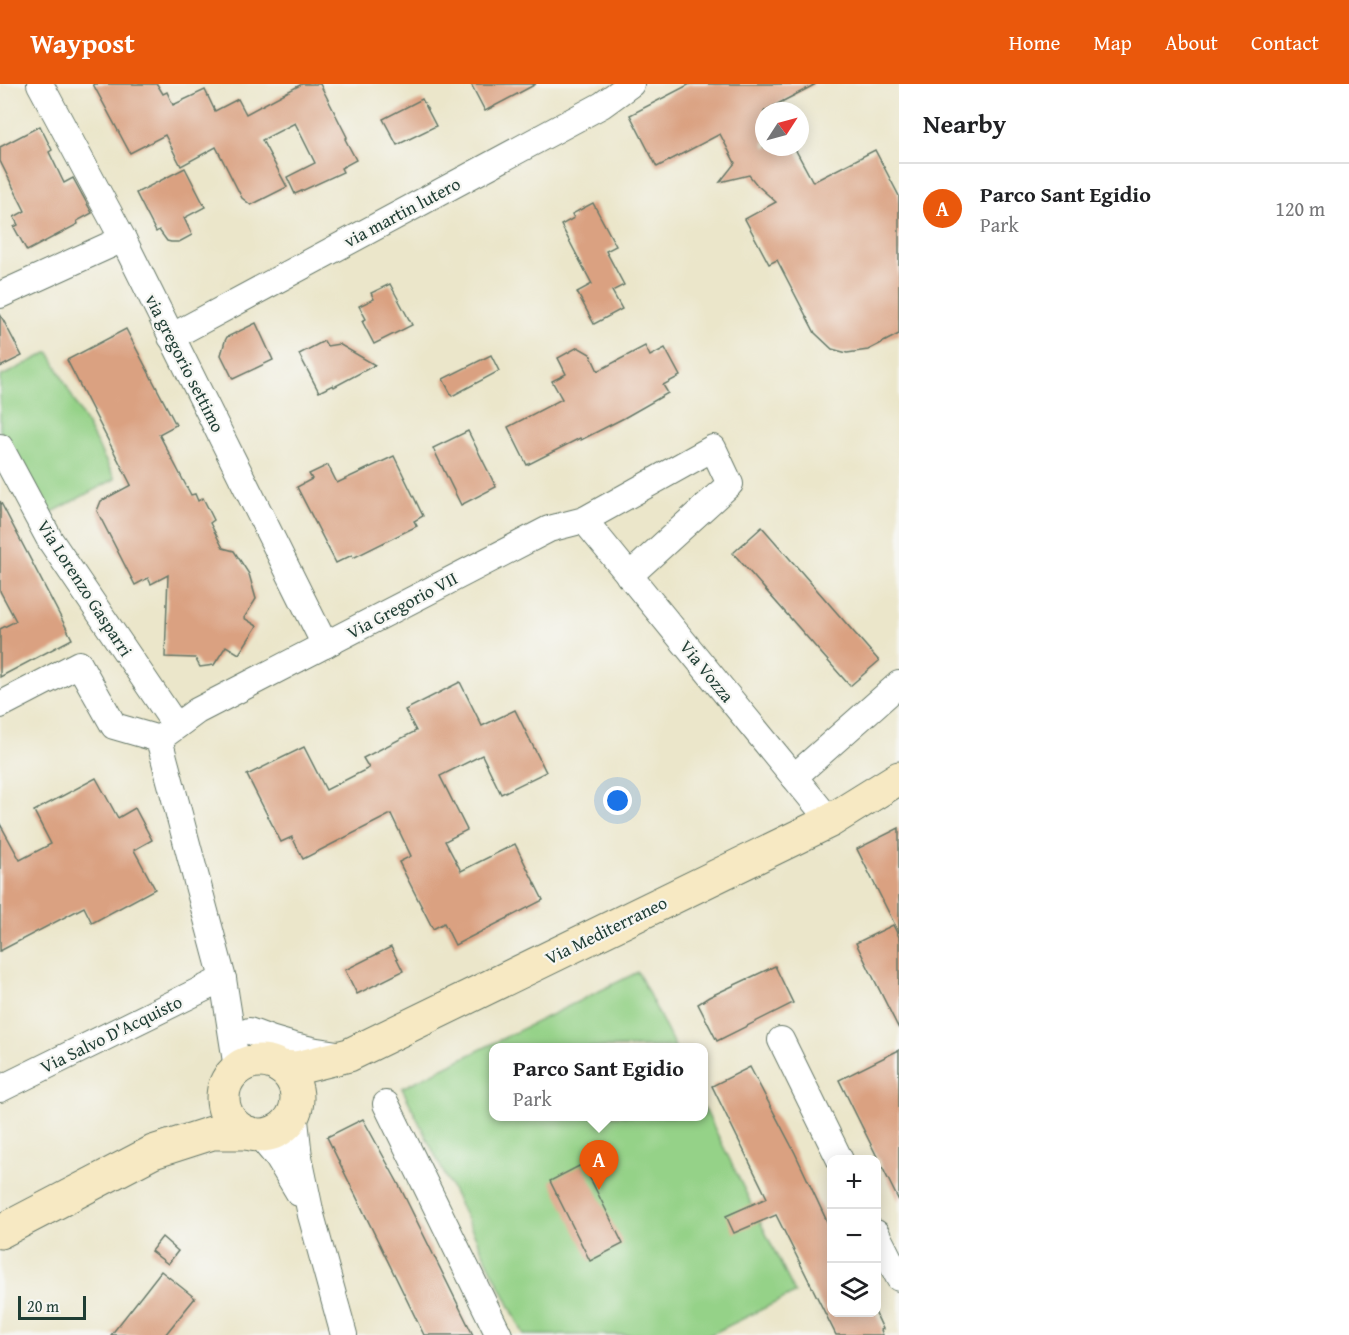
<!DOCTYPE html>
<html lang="en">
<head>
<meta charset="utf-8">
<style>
	:root { --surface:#fff; --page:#f6f6f6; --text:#202124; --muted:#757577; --line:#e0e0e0; --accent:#ea580c }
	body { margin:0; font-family:"Gentium Book Plus",serif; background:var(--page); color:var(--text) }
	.controls { position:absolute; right:18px; bottom:18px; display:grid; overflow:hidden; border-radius:12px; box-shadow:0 3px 15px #0003 }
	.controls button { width:54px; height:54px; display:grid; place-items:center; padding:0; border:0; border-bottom:2px solid var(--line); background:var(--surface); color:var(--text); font:30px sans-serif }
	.compass { position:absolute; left:755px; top:18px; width:54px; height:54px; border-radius:50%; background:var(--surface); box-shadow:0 3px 15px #0003; rotate:54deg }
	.scale { position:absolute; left:18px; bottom:15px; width:68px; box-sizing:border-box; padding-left:6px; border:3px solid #1f3d34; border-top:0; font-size:16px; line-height:21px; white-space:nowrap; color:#1f3d34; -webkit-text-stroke:4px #f6f6f2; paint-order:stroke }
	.you { position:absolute; left:618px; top:717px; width:21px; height:21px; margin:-15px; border:4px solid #fff; border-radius:50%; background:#1a73e8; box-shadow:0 0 0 9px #1a73e833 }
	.badge { display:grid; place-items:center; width:39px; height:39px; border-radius:50%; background:var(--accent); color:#fff; font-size:20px; font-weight:700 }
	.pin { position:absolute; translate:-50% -50px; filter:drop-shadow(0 2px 3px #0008) }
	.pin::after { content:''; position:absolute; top:32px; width:21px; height:18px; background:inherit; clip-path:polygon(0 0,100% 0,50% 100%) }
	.popup { position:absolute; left:489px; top:959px; width:219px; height:78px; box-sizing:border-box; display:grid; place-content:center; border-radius:12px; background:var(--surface); filter:drop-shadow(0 2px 4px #0005); font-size:20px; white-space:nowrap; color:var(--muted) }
	.popup b { font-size:22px; color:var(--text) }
	.popup::after { content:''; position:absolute; left:50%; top:100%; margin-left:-12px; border:12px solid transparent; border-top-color:var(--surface) }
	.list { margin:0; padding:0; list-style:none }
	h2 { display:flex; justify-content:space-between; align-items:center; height:78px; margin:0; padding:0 24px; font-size:26px }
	h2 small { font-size:20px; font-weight:400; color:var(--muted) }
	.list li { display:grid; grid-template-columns:39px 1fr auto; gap:18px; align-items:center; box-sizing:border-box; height:90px; padding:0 24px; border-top:2px solid var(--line) }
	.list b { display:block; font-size:22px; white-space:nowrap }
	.list p { margin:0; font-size:20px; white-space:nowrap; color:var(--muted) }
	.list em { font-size:20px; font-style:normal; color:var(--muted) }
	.icon { flex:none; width:33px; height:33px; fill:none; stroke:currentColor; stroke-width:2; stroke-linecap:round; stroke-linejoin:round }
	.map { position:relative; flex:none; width:899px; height:1251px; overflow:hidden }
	header { display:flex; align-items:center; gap:36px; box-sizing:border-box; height:84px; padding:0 30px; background:var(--accent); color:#fff }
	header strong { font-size:28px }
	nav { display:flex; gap:33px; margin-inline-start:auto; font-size:21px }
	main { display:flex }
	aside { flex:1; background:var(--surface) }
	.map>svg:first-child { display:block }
	.green { fill:#95d288; stroke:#5a885e; stroke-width:1.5 }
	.building { fill:#daa181 }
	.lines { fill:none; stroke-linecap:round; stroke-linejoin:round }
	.street-casing { stroke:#667868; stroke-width:28 }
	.secondary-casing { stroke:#667868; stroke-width:35 }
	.street { stroke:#fff; stroke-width:26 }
	.secondary { stroke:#f7e9c3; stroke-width:33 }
	.labels { text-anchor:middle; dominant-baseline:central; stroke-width:4.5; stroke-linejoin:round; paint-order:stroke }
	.street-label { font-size:18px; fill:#1f3d34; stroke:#f6f6f2 }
</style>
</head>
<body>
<header>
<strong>Waypost</strong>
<nav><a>Home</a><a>Map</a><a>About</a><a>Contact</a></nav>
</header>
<main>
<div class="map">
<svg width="899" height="1251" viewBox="0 0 899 1251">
	<rect width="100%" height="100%" fill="#f6f6f2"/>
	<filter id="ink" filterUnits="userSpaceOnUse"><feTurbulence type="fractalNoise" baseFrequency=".0167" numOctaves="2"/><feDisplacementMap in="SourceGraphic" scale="12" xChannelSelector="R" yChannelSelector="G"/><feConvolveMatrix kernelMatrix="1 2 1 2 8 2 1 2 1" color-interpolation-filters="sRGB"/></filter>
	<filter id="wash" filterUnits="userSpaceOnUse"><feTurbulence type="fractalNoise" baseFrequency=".008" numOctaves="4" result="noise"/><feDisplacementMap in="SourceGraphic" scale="24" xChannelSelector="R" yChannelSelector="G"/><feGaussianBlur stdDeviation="1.35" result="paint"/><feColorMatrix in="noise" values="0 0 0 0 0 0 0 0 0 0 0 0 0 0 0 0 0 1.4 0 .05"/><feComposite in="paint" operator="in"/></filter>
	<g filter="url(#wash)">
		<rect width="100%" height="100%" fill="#ebe6ca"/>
		<!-- green -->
		<g class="green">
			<path d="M 49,268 L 115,395 L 45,432 L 0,346 L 0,293 Z"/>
			<path d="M 638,888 L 675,963 L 494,964 L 494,1032 L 704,1032 L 704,1023 L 795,1209 L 710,1251 L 524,1251 L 402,1004 Z"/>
		</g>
		<g id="blocks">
			<!-- building -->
			<g class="building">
				<path d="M 93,0 L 157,0 L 163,10 L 167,8 L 173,21 L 205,6 L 215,27 L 238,15 L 246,30 L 302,0 L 320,0 L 347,53 L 345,55 L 356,76 L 341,84 L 343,88 L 295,110 L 287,93 L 315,79 L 295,39 L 262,56 L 287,103 L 251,121 L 242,114 L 216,63 L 181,82 L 165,51 L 130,69 Z"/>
				<path d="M 471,0 L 536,0 L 485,27 Z"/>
				<path d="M 690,0 L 816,0 L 764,27 L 764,63 L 794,63 L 813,98 L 875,66 L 899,112 L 899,250 L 868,266 L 847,269 L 832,265 L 815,249 L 777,176 L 769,180 L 745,135 L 776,118 L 757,101 L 749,91 L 720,98 L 735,79 L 720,50 L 657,83 L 630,31 Z"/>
				<path d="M 422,15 L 436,42 L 397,61 L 383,35 Z"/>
				<path d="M 40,42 L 52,66 L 49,68 L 64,99 L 73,94 L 92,129 L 77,137 L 78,140 L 27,167 L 14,143 L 18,141 L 14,133 L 25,127 L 0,77 L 0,63 Z"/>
				<path d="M 185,84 L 205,123 L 184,134 L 192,151 L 179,158 L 171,158 L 167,157 L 159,146 L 156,148 L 136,109 Z"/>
				<path d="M 593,119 L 616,162 L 606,167 L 624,201 L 612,207 L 622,225 L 594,240 L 577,208 L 592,200 L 561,141 L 574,134 L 572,130 Z"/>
				<path d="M 390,200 L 412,241 L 374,260 L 362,237 L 366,235 L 359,222 L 374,215 L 371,209 Z"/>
				<path d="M 0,230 L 22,272 L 0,283 Z"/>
				<path d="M 256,239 L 273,276 L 233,295 L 221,271 L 225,257 L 227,253 Z"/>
				<path d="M 126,245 L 176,341 L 159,350 L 191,411 L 195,410 L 198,417 L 203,414 L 214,436 L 210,439 L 223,464 L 234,467 L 249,490 L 256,515 L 244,534 L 257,542 L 239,570 L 226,562 L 214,581 L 200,583 L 195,574 L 165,573 L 168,491 L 151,500 L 148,494 L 135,501 L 97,427 L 101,417 L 131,401 L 67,276 Z"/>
				<path d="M 324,257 L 327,262 L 339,260 L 375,281 L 334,303 L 333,301 L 319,308 L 299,270 Z"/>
				<path d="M 645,262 L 650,272 L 665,264 L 680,292 L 663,301 L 668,309 L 624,334 L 581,356 L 580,354 L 527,381 L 508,343 L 562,315 L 552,297 L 566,290 L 558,274 L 578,263 L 590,270 L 598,287 Z"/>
				<path d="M 491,271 L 499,287 L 452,312 L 443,295 Z"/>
				<path d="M 468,347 L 496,403 L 461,421 L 433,364 Z"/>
				<path d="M 394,372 L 423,432 L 414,437 L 417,442 L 353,474 L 352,471 L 336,479 L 297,403 L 312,395 L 309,390 L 328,381 L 337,399 Z"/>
				<path d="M 0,417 L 72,555 L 0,593 L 0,545 L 16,537 L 0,507 Z"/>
				<path d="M 762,443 L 879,577 L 850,602 L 733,469 Z"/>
				<path d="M 460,598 L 482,642 L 515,626 L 546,688 L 501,710 L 482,671 L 440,692 L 467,746 L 445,757 L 461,787 L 515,760 L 543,816 L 455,861 L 444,839 L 433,845 L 399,778 L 411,772 L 391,730 L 303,775 L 292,753 L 281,758 L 247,691 L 304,663 L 326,706 L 369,684 L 363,674 L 416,647 L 405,626 Z"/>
				<path d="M 96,694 L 118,734 L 135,724 L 152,756 L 134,766 L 155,805 L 92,839 L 84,823 L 0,867 L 0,740 L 20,776 L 51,760 L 34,727 Z"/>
				<path d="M 899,744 L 899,849 L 857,765 Z"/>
				<path d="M 893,841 L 899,853 L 899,945 L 856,859 Z"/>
				<path d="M 391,863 L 403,887 L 357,910 L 345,886 Z"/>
				<path d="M 775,882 L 793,919 L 717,957 L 698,920 L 709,913 Z"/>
				<path d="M 899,966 L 899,1117 L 839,996 Z"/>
				<path d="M 750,983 L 795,1069 L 831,1146 L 831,1228 L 875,1228 L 883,1245 L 881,1246 L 883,1251 L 836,1251 L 776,1131 L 734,1149 L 726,1132 L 767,1114 L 712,1002 Z"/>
				<path d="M 363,1035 L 398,1099 L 473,1251 L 424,1251 L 327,1053 Z"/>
				<path d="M 583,1080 L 623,1160 L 590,1177 L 550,1097 Z"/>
				<path d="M 162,1153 L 178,1167 L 168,1180 L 151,1167 Z"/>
				<path d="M 161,1187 L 195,1214 L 165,1251 L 111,1251 Z"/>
			</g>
		</g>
	</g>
	<g filter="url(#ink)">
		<use href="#blocks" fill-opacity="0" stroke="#667868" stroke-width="1.5"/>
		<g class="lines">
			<!-- street casing -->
			<g class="street-casing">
				<g id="street">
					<path d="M 40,0 L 123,155 L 325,561"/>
					<path d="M 0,211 L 123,155"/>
					<path d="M 171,253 L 602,21 L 631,0"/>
					<path d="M 0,363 L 50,456 L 176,642"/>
					<path d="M 584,436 L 830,737"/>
					<path d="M 0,621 L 79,580 L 114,642 L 159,655"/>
					<path d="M 794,693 L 899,600"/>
					<path d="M 249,947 C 278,959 305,966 336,970"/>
					<path d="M 781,956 L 840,1076"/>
					<path d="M 237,984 L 223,895 L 159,655 L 197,627 L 549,445 L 584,436 L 713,364 L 730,400 L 629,492"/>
					<path d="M 0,1005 L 223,895"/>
					<path d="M 386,1020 L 499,1251"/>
					<path d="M 294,1027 L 299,1073 L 311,1131 L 344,1251"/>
					<path d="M 258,1050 L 278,1074 L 299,1109"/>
					<path d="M 876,1149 L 899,1194"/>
				</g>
			</g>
			<!-- secondary casing -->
			<g class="secondary-casing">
				<g id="secondary">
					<circle cx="260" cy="1014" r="37"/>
					<path d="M 280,983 L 297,984 L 349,971 L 830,737 L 899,694"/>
					<path d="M 0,1148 L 153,1068 L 212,1049 L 248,1049"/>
				</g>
			</g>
			<!-- street -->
			<use href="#street" class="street"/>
			<!-- secondary -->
			<use href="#secondary" class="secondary"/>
		</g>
	</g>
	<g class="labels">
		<!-- street labels -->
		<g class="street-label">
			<text transform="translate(402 128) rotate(-28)">via martin lutero</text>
			<text transform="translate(185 279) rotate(63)">via gregorio settimo</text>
			<text transform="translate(85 504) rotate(57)">Via Lorenzo Gasparri</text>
			<text transform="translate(402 521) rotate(-28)">Via Gregorio VII</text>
			<text transform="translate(707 587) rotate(51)">Via Vozza</text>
			<text transform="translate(606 846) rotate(-26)">Via Mediterraneo</text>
			<text transform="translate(111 950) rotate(-26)">Via Salvo D'Acquisto</text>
		</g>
	</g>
</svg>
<div class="controls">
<button>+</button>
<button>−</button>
<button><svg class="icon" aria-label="layers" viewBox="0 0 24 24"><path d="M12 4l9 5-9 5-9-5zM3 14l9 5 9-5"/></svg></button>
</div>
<svg class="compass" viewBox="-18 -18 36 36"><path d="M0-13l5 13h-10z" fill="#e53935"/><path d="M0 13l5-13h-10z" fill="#757577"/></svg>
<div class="scale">20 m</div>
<div class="you"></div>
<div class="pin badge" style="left:599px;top:1106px">A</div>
<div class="popup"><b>Parco Sant Egidio</b>Park</div>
</div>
<aside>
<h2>Nearby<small></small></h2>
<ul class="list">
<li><span class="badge">A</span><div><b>Parco Sant Egidio</b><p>Park</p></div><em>120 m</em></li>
</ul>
</aside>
</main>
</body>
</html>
